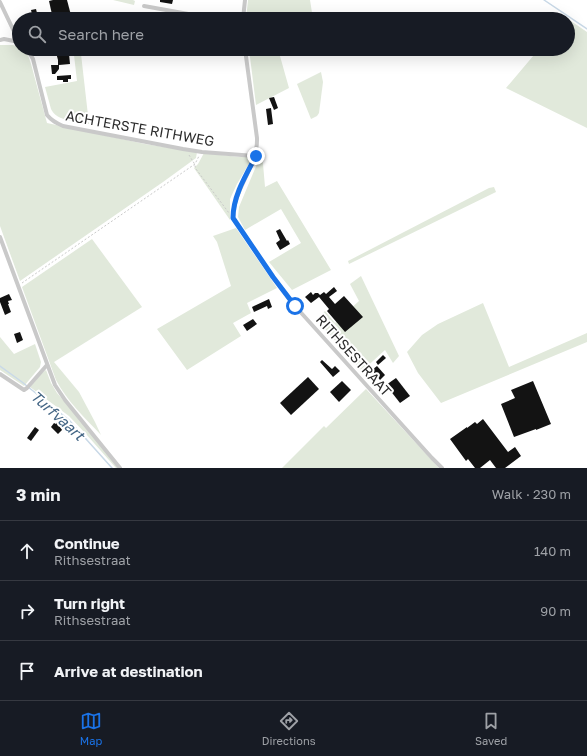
<!DOCTYPE html>
<html lang="en">
<head>
<meta charset="utf-8">
<style>
	:root { --surface:#171b24; --page:#20242c; --text:#f1f3f6; --muted:#9ea1a6; --line:#363941; --accent:#1a73e8 }
	body { margin:0; font-family:"Golos Text",sans-serif; background:var(--page); color:var(--text) }
	.stop { position:absolute; width:12px; height:12px; margin:-9px; border:3px solid #1a73e8; border-radius:50%; background:#fff }
	.stop.end { background:#1a73e8; border-color:#fff; box-shadow:0 1px 4px #0008 }
	.list { margin:0; padding:0; list-style:none }
	h2 { display:flex; justify-content:space-between; align-items:center; height:52px; margin:0; padding:0 16px; font-size:17px }
	h2 small { font-size:13px; font-weight:400; color:var(--muted) }
	.list li { display:grid; grid-template-columns:26px 1fr auto; gap:12px; align-items:center; box-sizing:border-box; height:60px; padding:0 16px; border-top:1px solid var(--line) }
	.list b { display:block; font-size:15px; white-space:nowrap }
	.list p { margin:0; font-size:13px; white-space:nowrap; color:var(--muted) }
	.list em { font-size:13px; font-style:normal; color:var(--muted) }
	.icon { flex:none; width:22px; height:22px; fill:none; stroke:currentColor; stroke-width:2; stroke-linecap:round; stroke-linejoin:round }
	.map { position:relative; flex:none; width:587px; height:468px; overflow:hidden }
	.search { position:absolute; background:var(--surface); box-shadow:0 4px 16px #0002; left:12px; right:12px; top:12px; height:44px; display:flex; align-items:center; gap:10px; box-sizing:border-box; padding:0 14px; border-radius:22px; color:var(--muted); font-size:15px }
	.sheet { height:232px; background:var(--surface) }
	nav { display:flex; justify-content:space-around; align-items:center; box-sizing:border-box; height:56px; border-top:1px solid var(--line); background:var(--surface); font-size:11px; color:var(--muted) }
	nav a { display:grid; justify-items:center; gap:2px }
	nav .on { color:var(--accent) }
	.map>svg:first-child { display:block }
	.green { fill:#e1e9db }
	.lines { fill:none; stroke-linecap:round; stroke-linejoin:round }
	.stream { stroke:#c9d9e7; stroke-width:1.5 }
	.building { fill:#131313 }
	.path { stroke:#c9c9c9; stroke-width:1; stroke-dasharray:2 2; stroke-linecap:butt }
	.street { stroke:#c9c9c9; stroke-width:4 }
	.route { stroke:#1a73e8; stroke-width:5 }
	.labels { text-anchor:middle; dominant-baseline:central; stroke-width:4; stroke-linejoin:round; paint-order:stroke }
	.street-label { font-size:14px; fill:#2c2c2c; stroke:#fff }
	.water-label { font-size:15px; font-style:italic; fill:#446685; stroke:#fff }
</style>
</head>
<body>
<div class="map">
<svg width="587" height="468" viewBox="0 0 587 468">
	<rect width="100%" height="100%" fill="#fff"/>
	<!-- green -->
	<g class="green">
		<path d="M 113,0 L 133,0 L 135,1 L 134,5 Z"/>
		<path d="M 248,0 L 310,0 L 313,19 L 246,19 Z"/>
		<path d="M 565,17 L 587,32 L 587,128 L 506,88 L 539,49 L 568,49 L 568,19 L 563,19 Z"/>
		<path d="M 0,45 L 13,45 L 19,47 L 19,49 L 22,49 L 28,55 L 31,64 L 47,123 L 145,144 L 197,152 L 196,158 L 163,182 L 20,281 L 0,226 Z"/>
		<path d="M 249,49 L 278,49 L 289,88 L 256,105 Z"/>
		<path d="M 81,54 L 89,124 C 78,122 56,121 51,109 C 49,102 47,94 45,87 L 77,81 L 74,55 Z"/>
		<path d="M 321,72 L 323,82 L 319,113 L 317,116 L 311,119 L 297,84 Z"/>
		<path d="M 262,152 L 265,187 L 277,181 L 331,270 L 292,290 L 269,262 L 301,243 L 281,209 L 245,230 L 238,217 L 239,207 Z"/>
		<path d="M 204,153 L 239,157 L 253,157 L 237,184 L 230,199 L 230,220 L 194,168 L 198,164 Z"/>
		<path d="M 494,187 L 496,192 L 349,264 L 348,261 L 489,188 Z"/>
		<path d="M 236,228 L 277,288 L 247,303 L 251,313 L 233,323 L 241,336 L 187,370 L 157,329 L 231,286 L 217,242 L 213,236 Z"/>
		<path d="M 92,239 L 142,307 L 54,362 L 79,392 L 95,422 L 101,435 C 85,418 67,401 56,380 L 22,287 Z"/>
		<path d="M 361,276 L 399,356 L 393,363 L 385,350 L 362,371 L 316,319 L 325,311 L 335,323 L 359,301 L 350,284 Z"/>
		<path d="M 483,303 L 509,367 L 587,333 L 587,342 L 441,403 L 418,373 L 407,352 L 422,335 L 438,324 Z"/>
		<path d="M 0,337 L 14,354 L 35,344 L 41,362 L 40,367 L 24,386 L 0,370 Z"/>
		<path d="M 46,370 L 51,383 L 57,393 L 122,468 L 116,468 L 86,434 L 69,416 L 30,387 L 42,373 Z"/>
		<path d="M 366,389 L 439,468 L 282,468 L 324,426 L 326,428 Z"/>
	</g>
	<g class="lines">
		<!-- stream -->
		<g class="stream">
			<path d="M 544,0 L 587,29"/>
			<path d="M 0,366 L 22,382 L 69,420 L 112,468"/>
		</g>
	</g>
	<!-- building -->
	<g class="building">
		<path d="M 53,0 L 67,0 L 72,19 L 53,19 L 49,1 Z"/>
		<path d="M 160,0 L 173,0 L 172,4 L 160,2 Z"/>
		<path d="M 36,9 L 38,17 L 31,19 L 19,19 L 19,18 L 32,14 L 31,10 Z"/>
		<path d="M 55,49 L 81,49 L 81,50 L 69,54 L 70,64 L 59,65 L 59,69 L 55,74 L 52,74 L 51,65 L 58,65 L 58,60 Z"/>
		<path d="M 71,75 L 71,79 L 68,79 L 68,82 L 63,82 L 63,80 L 57,80 L 57,76 Z"/>
		<path d="M 274,97 L 278,108 L 274,110 L 269,98 Z"/>
		<path d="M 271,108 L 273,124 L 268,125 L 266,109 Z"/>
		<path d="M 280,229 L 287,241 L 288,240 L 290,244 L 280,250 L 276,243 L 280,240 L 276,231 Z"/>
		<path d="M 334,287 L 337,291 L 329,297 L 335,304 L 344,296 L 363,317 L 345,332 L 327,311 L 329,309 L 319,297 L 311,303 L 305,297 L 311,292 L 313,295 L 315,293 L 318,293 L 320,295 L 324,292 L 326,294 Z"/>
		<path d="M 9,294 L 12,300 L 8,301 L 9,304 L 8,304 L 11,312 L 5,315 L 0,302 L 0,298 Z"/>
		<path d="M 269,299 L 272,307 L 268,309 L 267,306 L 254,312 L 252,307 Z"/>
		<path d="M 253,319 L 257,324 L 247,331 L 243,325 Z"/>
		<path d="M 20,332 L 23,340 L 17,343 L 14,334 Z"/>
		<path d="M 383,355 L 386,358 L 378,365 L 376,362 Z"/>
		<path d="M 322,360 L 332,369 L 335,366 L 340,371 L 333,377 L 320,362 Z"/>
		<path d="M 377,366 L 385,375 L 380,380 L 372,370 Z"/>
		<path d="M 308,377 L 319,389 L 291,415 L 280,403 Z"/>
		<path d="M 396,378 L 410,396 L 400,403 L 386,385 Z"/>
		<path d="M 342,381 L 351,390 L 339,402 L 330,392 Z"/>
		<path d="M 533,381 L 551,424 L 536,430 L 536,429 L 514,437 L 501,404 L 515,398 L 511,390 Z"/>
		<path d="M 483,419 L 508,452 L 515,447 L 521,456 L 505,468 L 496,468 L 490,460 L 480,468 L 475,468 L 468,459 L 466,461 L 450,439 L 467,427 L 467,428 L 475,422 L 477,424 Z"/>
		<path d="M 58,421 L 63,425 L 61,428 L 62,430 L 58,434 L 51,427 L 54,423 L 56,424 Z"/>
		<path d="M 35,427 L 39,430 L 31,441 L 27,438 Z"/>
	</g>
	<g class="lines">
		<!-- path -->
		<g class="path">
			<path d="M 189,155 L 194,163 L 196,169 L 229,213"/>
			<path d="M 22,283 L 195,164 L 199,156"/>
		</g>
		<!-- street -->
		<g class="street">
			<path d="M 0,2 L 19,42"/>
			<path d="M 144,6 L 216,19"/>
			<path d="M 243,19 L 245,0"/>
			<path d="M 0,40 L 4,39 L 19,42"/>
			<path d="M 26,49 L 30,54 L 33,59 L 47,115 C 52,121 56,123 63,126 L 183,149 L 202,152 L 255,156"/>
			<path d="M 245,49 L 257,138 C 258,167 233,189 233,218 L 273,277 L 295,306 L 432,458 L 442,468"/>
			<path d="M 0,237 L 55,385 L 65,400 L 120,468"/>
			<path d="M 0,374 L 24,390 L 27,388 L 47,365"/>
		</g>
	</g>
	<g class="lines">
		<!-- route -->
		<path class="route" d="M 256,156 C 246,175 233,196 233,218 L 273,277 L 295,306"/>
	</g>
	<g class="labels">
		<!-- street labels -->
		<g class="street-label">
			<text transform="translate(140 128) rotate(10)">ACHTERSTE RITHWEG</text>
			<text transform="translate(354 355) rotate(48)">RITHSESTRAAT</text>
		</g>
		<!-- water labels -->
		<g class="water-label">
			<text transform="translate(58 415) rotate(42)">Turfvaart</text>
		</g>
	</g>
</svg>
<div class="stop" style="left:295px;top:306px"></div>
<div class="stop end" style="left:256px;top:156px"></div>
<div class="search"><svg class="icon" aria-label="search" viewBox="0 0 24 24"><circle cx="10" cy="10" r="6"/><path d="M15 15l6 6"/></svg>Search here</div>
</div>
<section class="sheet">
<h2>3 min<small>Walk · 230 m</small></h2>
<ul class="list">
<li><svg class="icon" aria-label="ahead" viewBox="0 0 24 24"><path d="M12 20V5M6 11l6-6 6 6"/></svg><div><b>Continue</b><p>Rithsestraat</p></div><em>140 m</em></li>
<li><svg class="icon" aria-label="right" viewBox="0 0 24 24"><path d="M7 20v-9h11M14 6l5 5-5 5"/></svg><div><b>Turn right</b><p>Rithsestraat</p></div><em>90 m</em></li>
<li><svg class="icon" aria-label="arrive" viewBox="0 0 24 24"><path d="M6 21V4h12l-3 4 3 4H6"/></svg><div><b>Arrive at destination</b></div></li>
</ul>
</section>
<nav>
<a class="on"><svg class="icon" aria-label="map" viewBox="0 0 24 24"><path d="M3 6l6-2 6 2 6-2v14l-6 2-6-2-6 2zM9 4v14M15 6v14"/></svg>Map</a>
<a><svg class="icon" aria-label="directions" viewBox="0 0 24 24"><path d="M12 3l9 9-9 9-9-9zM9 14v-3h6M13 9l2 2-2 2"/></svg>Directions</a>
<a><svg class="icon" aria-label="saved" viewBox="0 0 24 24"><path d="M7 4h10v16l-5-4-5 4z"/></svg>Saved</a>
</nav>
</body>
</html>
